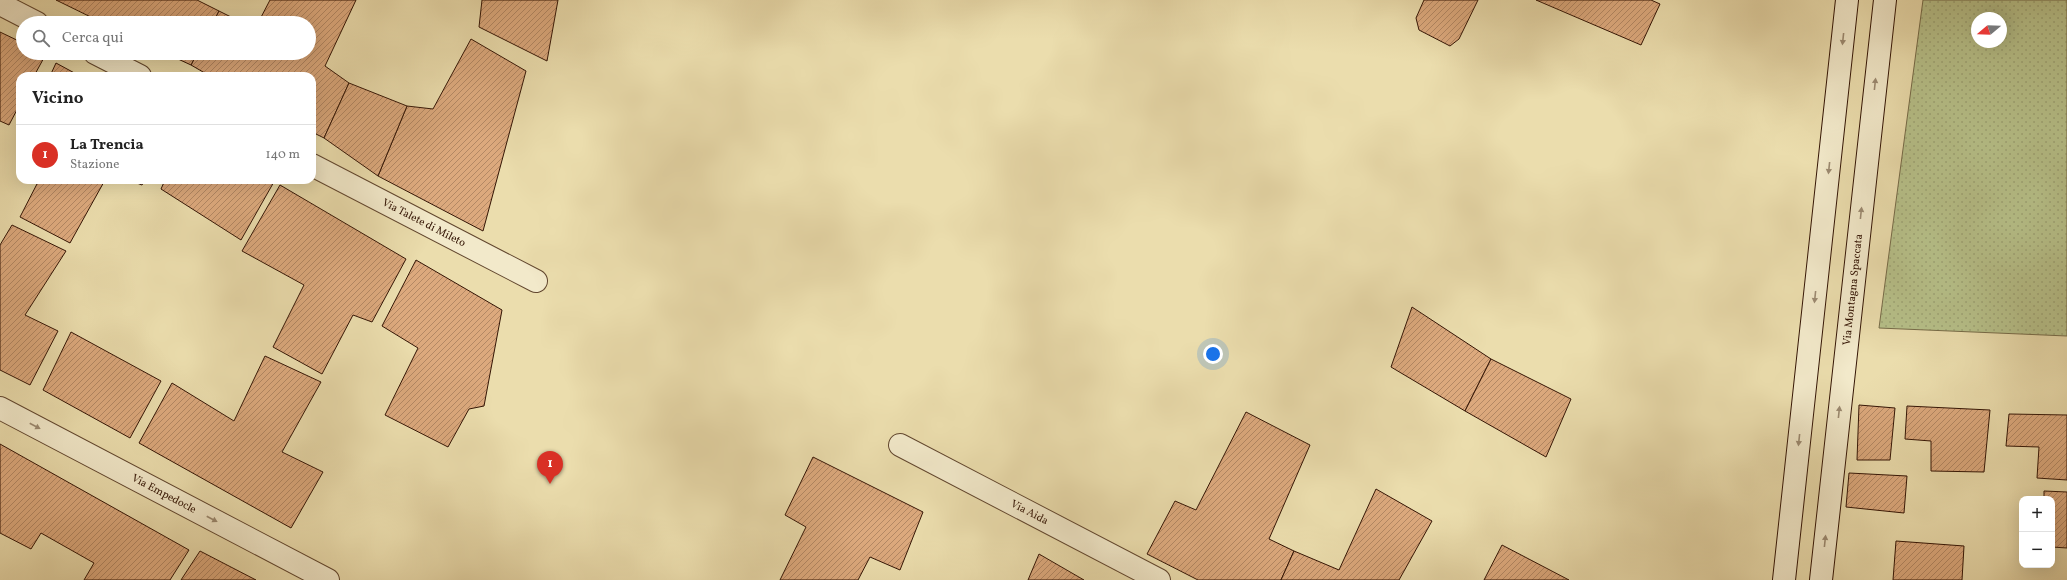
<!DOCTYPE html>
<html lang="it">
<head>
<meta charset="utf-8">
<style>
	:root { --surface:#fff; --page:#f2f2f2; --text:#222; --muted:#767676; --line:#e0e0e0; --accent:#d93025 }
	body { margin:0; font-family:Vollkorn,serif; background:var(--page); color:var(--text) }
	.controls { position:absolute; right:12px; bottom:12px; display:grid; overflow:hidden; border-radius:8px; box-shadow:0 4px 16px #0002 }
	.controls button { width:36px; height:36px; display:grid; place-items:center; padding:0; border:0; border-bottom:1px solid var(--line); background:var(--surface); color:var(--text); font:20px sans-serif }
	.compass { position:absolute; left:1971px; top:12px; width:36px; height:36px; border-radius:50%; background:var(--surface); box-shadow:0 4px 16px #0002; rotate:251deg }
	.you { position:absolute; left:1213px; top:354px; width:14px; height:14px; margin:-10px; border:3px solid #fff; border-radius:50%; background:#1a73e8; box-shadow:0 0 0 6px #1a73e833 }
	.badge { display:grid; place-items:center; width:26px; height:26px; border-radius:50%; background:var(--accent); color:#fff; font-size:13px; font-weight:700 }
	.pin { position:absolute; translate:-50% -33px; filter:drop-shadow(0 1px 2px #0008) }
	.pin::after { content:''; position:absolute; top:21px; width:14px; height:12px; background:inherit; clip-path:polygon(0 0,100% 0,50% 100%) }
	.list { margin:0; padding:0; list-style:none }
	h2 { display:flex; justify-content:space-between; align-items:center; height:52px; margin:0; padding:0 16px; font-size:17px }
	h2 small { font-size:13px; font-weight:400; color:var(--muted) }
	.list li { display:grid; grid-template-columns:26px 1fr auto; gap:12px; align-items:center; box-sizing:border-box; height:60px; padding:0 16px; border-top:1px solid var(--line) }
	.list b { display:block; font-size:15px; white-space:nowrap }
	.list p { margin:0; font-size:13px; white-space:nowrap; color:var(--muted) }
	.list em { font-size:13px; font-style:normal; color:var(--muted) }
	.icon { flex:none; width:22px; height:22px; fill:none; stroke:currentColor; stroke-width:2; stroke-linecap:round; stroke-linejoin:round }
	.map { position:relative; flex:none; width:2067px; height:580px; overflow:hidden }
	.search { position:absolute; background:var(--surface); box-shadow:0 4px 16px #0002; left:16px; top:16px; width:300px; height:44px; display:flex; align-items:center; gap:10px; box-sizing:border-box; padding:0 14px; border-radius:22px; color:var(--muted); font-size:15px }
	.panel { position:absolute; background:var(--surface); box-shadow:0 4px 16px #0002; left:16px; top:72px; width:300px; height:112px; border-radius:12px }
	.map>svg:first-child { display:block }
	.grass { fill:url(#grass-dots); stroke:#766b48; fill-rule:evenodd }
	.building { fill:url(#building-hatch); stroke:#341505 }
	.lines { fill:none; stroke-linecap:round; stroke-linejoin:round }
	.minor-casing { stroke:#62472f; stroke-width:24 }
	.secondary-casing { stroke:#341505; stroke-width:24 }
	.minor { stroke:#f2e9ca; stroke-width:22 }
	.secondary { stroke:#f2e9ca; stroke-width:22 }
	.oneway { fill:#9c8a71 }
	.labels { text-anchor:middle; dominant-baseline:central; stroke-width:4; stroke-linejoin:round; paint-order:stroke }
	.street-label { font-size:11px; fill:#341505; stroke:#f2e9ca }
</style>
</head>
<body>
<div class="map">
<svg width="2067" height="580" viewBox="0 0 2067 580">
	<defs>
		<pattern id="grass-dots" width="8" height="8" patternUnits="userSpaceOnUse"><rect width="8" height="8" fill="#b7c18a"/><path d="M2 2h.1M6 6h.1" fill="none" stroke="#9ea576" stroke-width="1.8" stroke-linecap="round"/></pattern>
		<pattern id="building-hatch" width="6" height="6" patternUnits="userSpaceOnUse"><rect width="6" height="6" fill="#dca97d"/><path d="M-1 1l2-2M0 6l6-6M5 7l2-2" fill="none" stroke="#b38864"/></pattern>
	</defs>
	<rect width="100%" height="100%" fill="#ebddad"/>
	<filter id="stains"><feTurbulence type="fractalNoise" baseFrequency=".005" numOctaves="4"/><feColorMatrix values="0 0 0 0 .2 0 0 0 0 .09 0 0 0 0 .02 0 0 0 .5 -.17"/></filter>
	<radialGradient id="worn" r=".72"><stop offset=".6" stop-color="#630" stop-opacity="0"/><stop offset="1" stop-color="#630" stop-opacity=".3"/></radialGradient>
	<!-- grass -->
	<path class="grass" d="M 1923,0 L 2067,0 L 2067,336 L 1879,328 ZM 1977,18 L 2001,18 L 2001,42 L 1977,42 Z"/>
	<!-- building -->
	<g class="building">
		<path d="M 56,0 L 197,0 L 219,11 L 213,23 L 103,23 Z"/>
		<path d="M 270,0 L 356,0 L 325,66 L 349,83 L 324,138 L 312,132 L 312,76 L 210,76 L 191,65 L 197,53 L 309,53 L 309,23 L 258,23 Z"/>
		<path d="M 482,0 L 558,0 L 547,61 L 479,27 Z"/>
		<path d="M 1424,0 L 1478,0 L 1459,39 L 1450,46 L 1419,30 L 1416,18 Z"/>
		<path d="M 1536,0 L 1651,0 L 1660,4 L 1641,45 Z"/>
		<path d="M 219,11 L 243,23 L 213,23 Z"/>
		<path d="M 0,32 L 23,43 L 23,53 L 46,54 L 34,76 L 20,76 L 20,104 L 9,125 L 0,121 Z"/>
		<path d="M 471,39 L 526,71 L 483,231 L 378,176 L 407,106 L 433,109 Z"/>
		<path d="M 165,53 L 197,53 L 191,65 Z"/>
		<path d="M 56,63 L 80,76 L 50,76 Z"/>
		<path d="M 349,83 L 407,106 L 378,176 L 324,138 Z"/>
		<path d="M 39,180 L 105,180 L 70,243 L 20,217 Z"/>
		<path d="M 129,180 L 145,180 L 142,185 Z"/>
		<path d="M 165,180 L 275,180 L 241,240 L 161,189 Z"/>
		<path d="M 280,185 L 406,259 L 372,322 L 353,315 L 322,374 L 273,347 L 304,285 L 242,251 Z"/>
		<path d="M 12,225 L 66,251 L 25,315 L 58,331 L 30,385 L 0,370 L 0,245 Z"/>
		<path d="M 416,260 L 502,310 L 484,406 L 469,409 L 448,447 L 385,415 L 418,348 L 382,326 Z"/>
		<path d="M 1412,307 L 1491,359 L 1465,411 L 1391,367 Z"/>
		<path d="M 71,332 L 161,381 L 130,438 L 43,390 Z"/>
		<path d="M 265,356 L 321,382 L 282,452 L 323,472 L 291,528 L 139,443 L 172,383 L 234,421 Z"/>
		<path d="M 1491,359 L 1571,399 L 1546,457 L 1465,411 Z"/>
		<path d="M 1859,405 L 1895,408 L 1890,460 L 1857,460 Z"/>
		<path d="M 1907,406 L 1990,410 L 1984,472 L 1931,471 L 1931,441 L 1905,439 Z"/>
		<path d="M 1246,412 L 1310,445 L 1269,539 L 1294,551 L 1281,580 L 1198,580 L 1147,554 L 1175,501 L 1196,510 Z"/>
		<path d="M 2009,414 L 2067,415 L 2067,480 L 2037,478 L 2039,447 L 2006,446 Z"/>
		<path d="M 0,444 L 189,550 L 170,580 L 84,580 L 94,563 L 41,533 L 31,549 L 0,533 Z"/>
		<path d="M 813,457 L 923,512 L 900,570 L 870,557 L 858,580 L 780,580 L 806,527 L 785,515 Z"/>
		<path d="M 1849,473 L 1907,476 L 1904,513 L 1846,507 Z"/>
		<path d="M 1376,489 L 1432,521 L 1399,580 L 1281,580 L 1294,551 L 1339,570 Z"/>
		<path d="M 2044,491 L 2067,492 L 2067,548 L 2052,547 L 2052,499 L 2044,499 Z"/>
		<path d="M 1896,541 L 1964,546 L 1962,580 L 1893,580 Z"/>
		<path d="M 1502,545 L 1569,580 L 1484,580 Z"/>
		<path d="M 200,551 L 256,580 L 181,580 Z"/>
		<path d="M 1039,554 L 1084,580 L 1028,580 Z"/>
	</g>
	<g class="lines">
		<!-- minor casing -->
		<g class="minor-casing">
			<g id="minor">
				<path d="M 0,4 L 37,23"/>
				<path d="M 95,53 L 140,76"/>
				<path id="s1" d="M 312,165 L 536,281"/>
				<path id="s2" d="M 0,408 L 328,580"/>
				<path id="s3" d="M 900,445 L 1159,580"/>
			</g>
		</g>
		<!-- secondary casing -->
		<g class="secondary-casing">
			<g id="secondary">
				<path d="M 1784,580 L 1847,0"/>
				<path id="s4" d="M 1821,580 L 1885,0"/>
			</g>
		</g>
		<!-- minor -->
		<use href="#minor" class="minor"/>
		<!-- secondary -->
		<use href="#secondary" class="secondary"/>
	</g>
	<!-- one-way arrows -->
	<defs><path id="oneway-solid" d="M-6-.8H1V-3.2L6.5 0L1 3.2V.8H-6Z"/></defs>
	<g class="oneway">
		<use href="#oneway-solid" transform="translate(1843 39) rotate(96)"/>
		<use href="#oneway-solid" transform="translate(1875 84) rotate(-84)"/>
		<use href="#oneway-solid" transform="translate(1829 168) rotate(96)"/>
		<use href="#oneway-solid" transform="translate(1861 213) rotate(-84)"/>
		<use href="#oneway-solid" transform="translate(1815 297) rotate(96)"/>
		<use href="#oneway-solid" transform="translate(1839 412) rotate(-84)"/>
		<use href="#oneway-solid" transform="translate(35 426) rotate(28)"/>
		<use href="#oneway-solid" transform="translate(1799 440) rotate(96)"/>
		<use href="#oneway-solid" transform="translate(212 519) rotate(28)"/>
		<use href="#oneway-solid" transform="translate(1825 541) rotate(-84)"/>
	</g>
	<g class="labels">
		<!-- street labels -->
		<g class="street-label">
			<text stroke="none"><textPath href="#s1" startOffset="126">Via Talete di Mileto</textPath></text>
			<text stroke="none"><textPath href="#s4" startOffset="292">Via Montagna Spaccata</textPath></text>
			<text stroke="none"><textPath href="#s2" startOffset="185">Via Empedocle</textPath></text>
			<text stroke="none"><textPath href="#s3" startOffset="146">Via Aida</textPath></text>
		</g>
	</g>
	<rect width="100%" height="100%" filter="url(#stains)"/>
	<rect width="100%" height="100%" fill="url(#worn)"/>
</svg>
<div class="controls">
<button>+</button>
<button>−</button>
</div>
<svg class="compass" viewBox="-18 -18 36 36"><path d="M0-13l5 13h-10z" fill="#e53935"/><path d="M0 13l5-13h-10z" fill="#767676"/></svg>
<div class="you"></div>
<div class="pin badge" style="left:550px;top:484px">1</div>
<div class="search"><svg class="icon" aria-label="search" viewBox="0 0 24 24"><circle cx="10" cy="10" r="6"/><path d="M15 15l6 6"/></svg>Cerca qui</div>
<section class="panel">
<h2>Vicino<small></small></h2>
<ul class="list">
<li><span class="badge">1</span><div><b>La Trencia</b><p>Stazione</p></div><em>140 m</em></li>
</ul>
</section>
</div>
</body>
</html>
